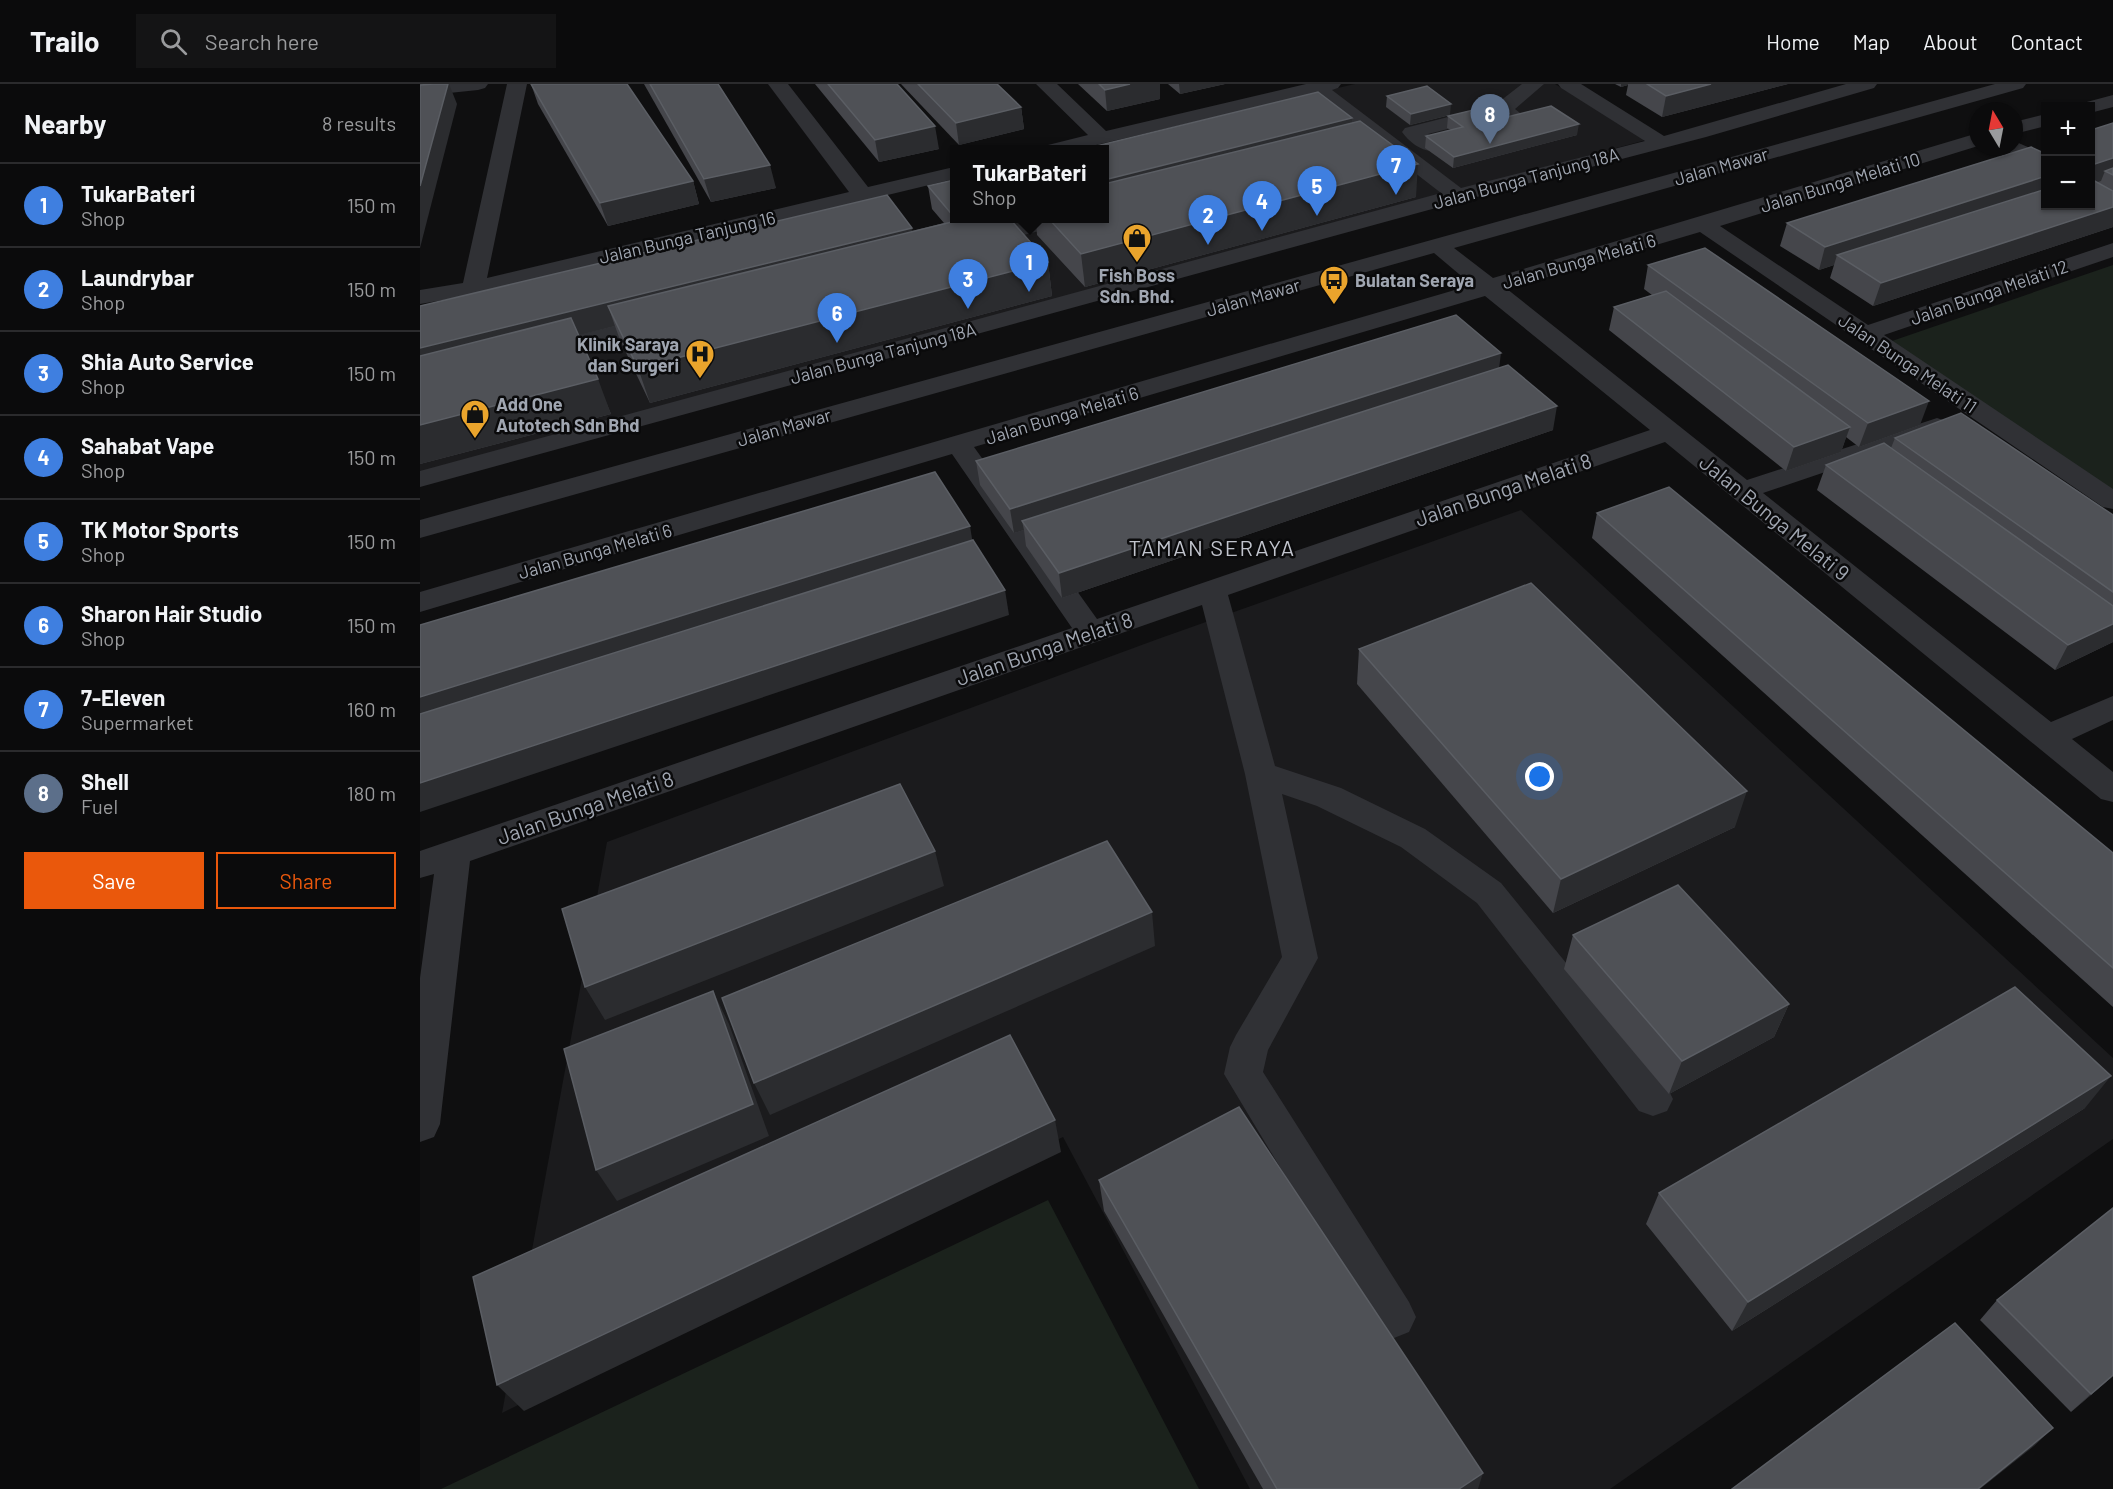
<!DOCTYPE html>
<html lang="en">
<head>
<meta charset="utf-8">
<style>
	:root { --surface:#0b0b0c; --page:#141415; --text:#f1f3f6; --muted:#9a9b9d; --line:#2b2b2d; --accent:#ea580c }
	body { margin:0; font-family:Barlow,sans-serif; background:var(--page); color:var(--text) }
	.controls { position:absolute; right:18px; top:18px; display:grid; overflow:hidden; border-radius:0px; box-shadow:0 2px 4px #0004 }
	.controls button { width:54px; height:54px; display:grid; place-items:center; padding:0; border:0; border-bottom:2px solid var(--line); background:var(--surface); color:var(--text); font:30px sans-serif }
	.compass { position:absolute; left:1549px; top:18px; width:54px; height:54px; border-radius:50%; background:var(--surface); box-shadow:0 2px 4px #0004; rotate:350deg }
	.you { position:absolute; left:1120px; top:693px; width:21px; height:21px; margin:-15px; border:4px solid #fff; border-radius:50%; background:#1a73e8; box-shadow:0 0 0 9px #1a73e833 }
	.badge { display:grid; place-items:center; width:39px; height:39px; border-radius:50%; background:var(--accent); color:#fff; font-size:20px; font-weight:700 }
	.pin { position:absolute; translate:-50% -50px; filter:drop-shadow(0 2px 3px #0008) }
	.pin::after { content:''; position:absolute; top:32px; width:21px; height:18px; background:inherit; clip-path:polygon(0 0,100% 0,50% 100%) }
	.popup { position:absolute; left:530px; top:61px; width:159px; height:78px; box-sizing:border-box; display:grid; place-content:center; border-radius:0px; background:var(--surface); filter:drop-shadow(0 2px 4px #0005); font-size:20px; white-space:nowrap; color:var(--muted) }
	.popup b { font-size:22px; color:var(--text) }
	.popup::after { content:''; position:absolute; left:50%; top:100%; margin-left:-12px; border:12px solid transparent; border-top-color:var(--surface) }
	.list { margin:0; padding:0; list-style:none }
	h2 { display:flex; justify-content:space-between; align-items:center; height:78px; margin:0; padding:0 24px; font-size:26px }
	h2 small { font-size:20px; font-weight:400; color:var(--muted) }
	.list li { display:grid; grid-template-columns:39px 1fr auto; gap:18px; align-items:center; box-sizing:border-box; height:84px; padding:0 24px; border-top:2px solid var(--line) }
	.list b { display:block; font-size:22px; white-space:nowrap }
	.list p { margin:0; font-size:20px; white-space:nowrap; color:var(--muted) }
	.list em { font-size:20px; font-style:normal; color:var(--muted) }
	.actions { display:flex; gap:12px; padding:18px 24px }
	.actions a { flex:1; padding:14px 0; border:2px solid var(--accent); border-radius:0px; text-align:center; font-size:21px; color:var(--accent) }
	.actions .main { background:var(--accent); color:#fff }
	.icon { flex:none; width:33px; height:33px; fill:none; stroke:currentColor; stroke-width:2; stroke-linecap:round; stroke-linejoin:round }
	.map { position:relative; flex:none; width:1693px; height:1405px; overflow:hidden }
	header { display:flex; align-items:center; gap:36px; box-sizing:border-box; height:84px; padding:0 30px; background:var(--surface); border-bottom:2px solid var(--line) }
	header strong { font-size:28px }
	nav { display:flex; gap:33px; margin-inline-start:auto; font-size:21px }
	.search { width:420px; height:54px; background:var(--page); display:flex; align-items:center; gap:15px; box-sizing:border-box; padding:0 21px; border-radius:0px; color:var(--muted); font-size:22px }
	main { display:flex }
	aside { flex:1; background:var(--surface) }
	.map>svg:first-child { display:block }
	.built { fill:#1b1b1d }
	.green { fill:#1b221c }
	.lines { fill:none; stroke-linecap:round; stroke-linejoin:round }
	.minor { fill:#303135; fill-rule:evenodd }
	.wall { fill:#45464b }
	.shaded-wall { fill:#2b2c2f }
	.building { fill:#4f5156; stroke:#5b5e64; stroke-width:1.5 }
	.labels { text-anchor:middle; dominant-baseline:central; stroke-width:5; stroke-linejoin:round; paint-order:stroke }
	.far-street-label { font-size:18px; fill:#a0a6b1; stroke:#0a0a0b }
	.far-poi-label { font-size:18px; font-weight:bold; fill:#a0a6b1; stroke:#0a0a0b; text-anchor:start }
	.street-label { font-size:21px; fill:#a0a6b1; stroke:#0a0a0b }
	.neighbourhood-label { font-size:22px; letter-spacing:1.5px; fill:#c1c4cd; stroke:#0a0a0b }
</style>
</head>
<body>
<header>
<strong>Trailo</strong>
<div class="search"><svg class="icon" aria-label="search" viewBox="0 0 24 24"><circle cx="10" cy="10" r="6"/><path d="M15 15l6 6"/></svg>Search here</div>
<nav><a>Home</a><a>Map</a><a>About</a><a>Contact</a></nav>
</header>
<main>
<aside>
<h2>Nearby<small>8 results</small></h2>
<ul class="list">
<li><span class="badge" style="background:#3f7fe0">1</span><div><b>TukarBateri</b><p>Shop</p></div><em>150 m</em></li>
<li><span class="badge" style="background:#3f7fe0">2</span><div><b>Laundrybar</b><p>Shop</p></div><em>150 m</em></li>
<li><span class="badge" style="background:#3f7fe0">3</span><div><b>Shia Auto Service</b><p>Shop</p></div><em>150 m</em></li>
<li><span class="badge" style="background:#3f7fe0">4</span><div><b>Sahabat Vape</b><p>Shop</p></div><em>150 m</em></li>
<li><span class="badge" style="background:#3f7fe0">5</span><div><b>TK Motor Sports</b><p>Shop</p></div><em>150 m</em></li>
<li><span class="badge" style="background:#3f7fe0">6</span><div><b>Sharon Hair Studio</b><p>Shop</p></div><em>150 m</em></li>
<li><span class="badge" style="background:#3f7fe0">7</span><div><b>7-Eleven</b><p>Supermarket</p></div><em>160 m</em></li>
<li><span class="badge" style="background:#5c6f8a">8</span><div><b>Shell</b><p>Fuel</p></div><em>180 m</em></li>
</ul>
<div class="actions"><a class="main">Save</a><a>Share</a></div>
</aside>
<div class="map">
<svg width="1693" height="1405" viewBox="0 0 1693 1405">
	<rect width="100%" height="100%" fill="#0f0f10"/>
	<!-- built -->
	<g class="built">
		<path d="M 935,0 L 1135,0 L 1226,56 L 0,388 L 0,302 L 661,135 L 684,134 L 909,6 Z"/>
		<path d="M 1101,426 L 1693,974 L 1693,1055 L 1190,1405 L 830,1405 L 643,1053 L 82,1329 L 187,758 L 738,555 Z"/>
	</g>
	<!-- green -->
	<g class="green">
		<path d="M 1693,181 L 1693,411 L 1472,257 Z"/>
		<path d="M 628,1116 L 779,1405 L 21,1405 Z"/>
	</g>
	<g class="lines">
		<!-- minor -->
		<g class="minor">
			<path d="M 0,0 L 68,0 L 65,4 L 58,6 L 0,12 Z"/>
			<path d="M 87,0 L 107,0 L 67,194 L 429,108 L 348,0 L 368,0 L 448,103 L 534,83 L 534,95 L 53,211 L 0,220 L 0,206 L 43,199 Z"/>
			<path d="M 616,0 L 637,0 L 686,47 L 886,0 L 921,0 L 918,4 L 912,6 L 1041,104 L 1225,57 L 1141,4 L 1138,0 L 1161,0 L 1244,52 L 1426,0 L 1457,0 L 1454,4 L 1286,53 L 1045,116 L 0,403 L 0,387 L 1021,109 L 893,10 L 659,65 L 625,65 L 628,61 L 668,51 Z"/>
			<path d="M 1102,0 L 1124,0 L 1095,25 L 1114,40 L 1111,44 L 1097,44 L 1079,32 L 1008,50 L 1021,62 L 1018,66 C 1004,70 990,59 982,48 L 985,44 L 1075,21 Z"/>
			<path d="M 1575,0 L 1606,0 L 1603,4 L 1034,164 L 1073,194 L 1558,49 L 1558,62 L 1300,142 L 1448,241 L 1693,159 L 1693,173 L 1464,251 L 1693,405 L 1693,425 L 1683,423 L 1280,148 L 1087,205 L 1327,396 L 1508,337 L 1517,334 L 1526,337 L 1530,342 L 1526,347 L 1343,409 L 1631,638 L 1693,612 L 1693,636 L 1652,655 L 1693,688 L 1693,718 L 1681,715 L 1245,358 L 808,511 L 855,682 L 921,704 L 1005,745 L 1081,799 L 1247,1003 L 1253,1015 L 1247,1027 L 1233,1032 L 1219,1027 L 1057,819 L 981,763 L 897,722 L 862,710 L 898,874 L 848,966 L 843,988 L 989,1218 L 996,1233 L 989,1248 L 974,1254 L 959,1248 L 804,990 L 810,963 L 816,951 L 862,873 L 825,690 L 782,521 L 50,777 L 20,1040 L 14,1053 L 0,1058 L 0,894 L 14,790 L 0,794 L 0,767 L 652,544 L 532,370 L 0,528 L 0,508 L 1052,201 L 1014,169 L 0,454 L 0,436 ZM 1065,212 L 1230,346 L 677,535 L 554,363 Z"/>
			<path d="M 1693,11 L 1693,23 L 1670,29 L 1670,22 L 1661,22 L 1663,19 Z"/>
			<path d="M 1626,30 L 1626,42 L 1594,50 L 1594,38 Z"/>
			<path d="M 1594,57 L 1626,71 L 1626,85 L 1587,67 L 1584,63 L 1594,63 Z"/>
			<path d="M 614,134 L 653,134 L 650,139 L 557,163 L 549,161 L 546,156 L 549,151 Z"/>
			<path d="M 240,230 L 248,232 L 252,237 L 248,242 L 118,275 L 109,273 L 106,268 L 109,263 Z"/>
		</g>
	</g>
	<!-- wall -->
	<g class="wall">
		<path d="M 111,0 L 273,97 L 279,120 L 188,142 L 118,20 Z"/>
		<path d="M 224,0 L 298,0 L 356,104 L 291,118 Z"/>
		<path d="M 395,0 L 477,0 L 519,65 L 459,78 Z"/>
		<path d="M 481,0 L 577,0 L 601,23 L 604,45 L 539,61 Z"/>
		<path d="M 658,0 L 740,0 L 740,15 L 687,27 Z"/>
		<path d="M 748,0 L 805,0 L 760,10 Z"/>
		<path d="M 1195,0 L 1368,0 L 1242,33 L 1206,11 L 1208,1 L 1201,3 Z"/>
		<path d="M 967,12 L 1030,31 L 990,41 L 966,23 Z"/>
		<path d="M 1028,32 L 1083,34 L 1157,51 L 1033,84 L 1005,64 L 1006,52 L 1031,46 L 1027,44 Z"/>
		<path d="M 932,39 L 996,113 L 665,203 L 617,151 L 616,137 L 596,141 L 628,178 L 632,212 L 230,319 L 200,256 L 195,242 L 158,251 L 191,330 L 0,380 L 0,222 L 492,147 L 524,139 L 512,125 L 508,102 L 534,96 L 534,135 L 684,135 Z"/>
		<path d="M 1693,39 L 1693,143 L 1453,222 L 1410,194 L 1414,181 L 1399,186 L 1360,162 L 1367,139 L 1626,122 L 1671,122 L 1671,46 Z"/>
		<path d="M 1228,181 L 1500,341 L 1439,363 L 1426,353 L 1421,368 L 1366,387 L 1189,246 L 1194,223 L 1232,211 L 1224,205 Z"/>
		<path d="M 1079,284 L 1133,346 L 642,514 L 606,462 L 604,446 L 594,449 L 560,401 L 556,377 Z"/>
		<path d="M 1475,354 L 1693,431 L 1693,558 L 1635,586 L 1397,406 L 1406,381 L 1471,364 Z"/>
		<path d="M 1177,429 L 1693,769 L 1693,923 L 1172,454 Z"/>
		<path d="M 939,565 L 1315,743 L 1133,829 L 937,600 Z"/>
		<path d="M 1153,851 L 1369,920 L 1354,953 L 1249,1010 L 1144,885 Z"/>
		<path d="M 1665,1024 L 1312,1247 L 1226,1140 L 1239,1109 Z"/>
		<path d="M 679,1096 L 1058,1405 L 843,1405 L 684,1127 Z"/>
		<path d="M 1693,1124 L 1693,1292 L 1651,1328 L 1560,1236 L 1577,1216 Z"/>
	</g>
	<!-- shaded-wall -->
	<g class="shaded-wall">
		<path d="M 28,0 L 29,0 L 37,20 L 0,164 L 0,102 Z"/>
		<path d="M 710,0 L 740,0 L 740,15 L 687,27 L 685,6 Z"/>
		<path d="M 759,0 L 805,0 L 760,10 Z"/>
		<path d="M 1201,0 L 1208,0 L 1208,1 L 1201,3 Z"/>
		<path d="M 1291,0 L 1368,0 L 1242,33 L 1246,12 Z"/>
		<path d="M 1031,20 L 1030,31 L 990,41 L 991,30 Z"/>
		<path d="M 601,23 L 604,45 L 539,61 L 536,39 Z"/>
		<path d="M 932,34 L 931,56 L 684,119 L 684,96 Z"/>
		<path d="M 1159,40 L 1157,51 L 1033,84 L 1034,73 Z"/>
		<path d="M 515,42 L 519,65 L 459,78 L 455,56 Z"/>
		<path d="M 1693,74 L 1693,91 L 1685,87 L 1681,97 L 1671,100 L 1671,89 L 1675,80 Z"/>
		<path d="M 998,80 L 996,113 L 665,203 L 661,170 Z"/>
		<path d="M 350,81 L 356,104 L 291,118 L 284,95 Z"/>
		<path d="M 1626,92 L 1626,112 L 1417,171 L 1414,181 L 1399,186 L 1405,163 Z"/>
		<path d="M 273,97 L 279,120 L 188,142 L 180,119 Z"/>
		<path d="M 1693,123 L 1693,143 L 1453,222 L 1461,199 Z"/>
		<path d="M 535,135 L 615,135 L 616,137 L 538,156 Z"/>
		<path d="M 492,144 L 496,167 L 188,222 L 195,242 L 0,291 L 0,264 Z"/>
		<path d="M 628,178 L 632,212 L 230,319 L 218,284 Z"/>
		<path d="M 1081,269 L 1078,293 L 602,437 L 604,446 L 594,449 L 590,425 Z"/>
		<path d="M 178,295 L 191,330 L 0,380 L 0,341 Z"/>
		<path d="M 1509,317 L 1500,341 L 1439,363 L 1448,339 Z"/>
		<path d="M 1137,322 L 1133,346 L 642,514 L 639,489 Z"/>
		<path d="M 1430,343 L 1421,368 L 1366,387 L 1374,363 Z"/>
		<path d="M 550,442 L 554,467 L 0,642 L 0,613 Z"/>
		<path d="M 585,506 L 589,531 L 0,728 L 0,699 Z"/>
		<path d="M 1693,540 L 1693,558 L 1635,586 L 1648,561 Z"/>
		<path d="M 1327,707 L 1315,743 L 1133,829 L 1141,795 Z"/>
		<path d="M 515,767 L 524,802 L 185,936 L 165,903 Z"/>
		<path d="M 732,828 L 735,862 L 350,1031 L 334,999 Z"/>
		<path d="M 293,907 L 309,940 L 349,1052 L 197,1117 L 176,1086 Z"/>
		<path d="M 1369,920 L 1354,953 L 1249,1010 L 1262,977 Z"/>
		<path d="M 1691,992 L 1665,1024 L 1312,1247 L 1328,1218 Z"/>
		<path d="M 635,1036 L 641,1068 L 104,1327 L 77,1301 Z"/>
		<path d="M 1693,1291 L 1693,1292 L 1651,1328 L 1671,1310 Z"/>
		<path d="M 1633,1344 L 1614,1362 L 1560,1405 L 1558,1405 Z"/>
		<path d="M 1063,1389 L 1058,1405 L 1039,1405 Z"/>
	</g>
	<!-- building -->
	<g class="building">
		<path d="M 14,0 L 28,0 L 0,102 L 0,1 Z"/>
		<path d="M 111,0 L 207,0 L 273,97 L 180,119 Z"/>
		<path d="M 230,0 L 298,0 L 350,81 L 284,95 Z"/>
		<path d="M 408,0 L 477,0 L 515,42 L 455,56 Z"/>
		<path d="M 498,0 L 577,0 L 601,23 L 536,39 Z"/>
		<path d="M 679,0 L 710,0 L 685,6 Z"/>
		<path d="M 1227,0 L 1291,0 L 1246,12 Z"/>
		<path d="M 1007,2 L 1031,20 L 991,30 L 967,12 Z"/>
		<path d="M 898,8 L 932,34 L 684,96 L 684,66 L 660,66 Z"/>
		<path d="M 1131,22 L 1159,40 L 1034,73 L 1006,52 L 1043,43 L 1028,32 L 1066,23 L 1083,34 Z"/>
		<path d="M 940,37 L 998,80 L 661,170 L 629,135 L 684,135 L 684,100 Z"/>
		<path d="M 1693,39 L 1693,74 L 1675,80 L 1671,77 L 1671,46 Z"/>
		<path d="M 1611,63 L 1626,70 L 1626,92 L 1405,163 L 1367,139 Z"/>
		<path d="M 1693,84 L 1693,91 L 1685,87 Z"/>
		<path d="M 1671,95 L 1693,107 L 1693,123 L 1461,199 L 1417,171 L 1626,105 L 1626,122 L 1671,122 Z"/>
		<path d="M 534,96 L 534,133 L 508,102 Z"/>
		<path d="M 467,111 L 492,144 L 0,264 L 0,222 Z"/>
		<path d="M 544,135 L 590,135 L 628,178 L 218,284 L 188,222 Z"/>
		<path d="M 1285,164 L 1509,317 L 1448,339 L 1228,181 Z"/>
		<path d="M 1246,207 L 1430,343 L 1374,363 L 1194,223 Z"/>
		<path d="M 1036,231 L 1081,269 L 590,425 L 556,377 Z"/>
		<path d="M 151,234 L 178,295 L 0,341 L 0,272 Z"/>
		<path d="M 1088,281 L 1137,322 L 639,489 L 602,437 Z"/>
		<path d="M 1541,329 L 1693,431 L 1693,508 L 1475,354 Z"/>
		<path d="M 1464,359 L 1693,522 L 1693,540 L 1648,561 L 1406,381 Z"/>
		<path d="M 515,388 L 550,442 L 0,613 L 0,541 Z"/>
		<path d="M 1249,403 L 1693,769 L 1693,884 L 1177,429 Z"/>
		<path d="M 553,456 L 585,506 L 0,699 L 0,630 Z"/>
		<path d="M 1111,499 L 1327,707 L 1141,795 L 939,565 Z"/>
		<path d="M 480,700 L 515,767 L 165,903 L 142,825 Z"/>
		<path d="M 687,757 L 732,828 L 334,999 L 302,914 Z"/>
		<path d="M 1258,801 L 1369,920 L 1262,977 L 1153,851 Z"/>
		<path d="M 1595,903 L 1691,992 L 1328,1218 L 1239,1109 Z"/>
		<path d="M 293,907 L 333,1020 L 176,1086 L 144,965 Z"/>
		<path d="M 590,951 L 635,1036 L 77,1301 L 53,1193 Z"/>
		<path d="M 819,1023 L 1063,1389 L 1039,1405 L 857,1405 L 679,1096 Z"/>
		<path d="M 1693,1124 L 1693,1291 L 1671,1310 L 1577,1216 Z"/>
		<path d="M 1535,1239 L 1633,1344 L 1558,1405 L 1312,1405 Z"/>
	</g>
	<!-- icons -->
	<defs>
		<g id="shop-pin" transform="scale(1.5)"><path d="M0 17L-7.5 6A9.5 9.5 0 1 1 7.5 6Z" fill="#eaa42c" stroke="#0a0a0b"/><path d="M-5-2.5h2.3a2.7 3.5 0 0 1 5.4 0H5L5.5 6h-11ZM-1.5-2.5h3a1.5 2.3 0 0 0-3 0Z" fill="#111"/></g>
		<g id="bus-pin" transform="scale(1.5)"><path d="M0 17L-7.5 6A9.5 9.5 0 1 1 7.5 6Z" fill="#eaa42c" stroke="#0a0a0b"/><path d="M-5-6H5V4H4V6H2V4H-2V6H-4V4H-5ZM-3.5-4V0h7V-4ZM-3.5 1.2v1.5H-2V1.2ZM2 1.2v1.5H3.5V1.2Z" fill="#111"/></g>
		<g id="hospital-pin" transform="scale(1.5)"><path d="M0 17L-7.5 6A9.5 9.5 0 1 1 7.5 6Z" fill="#eaa42c" stroke="#0a0a0b"/><path d="M-5-5h3v3.5h4V-5h3V5h-3V1.5h-4V5h-3Z" fill="#111"/></g>
	</defs>
	<g fill-rule="evenodd">
		<use href="#shop-pin" x="717" y="154"/>
		<use href="#bus-pin" x="914" y="196"/>
		<use href="#hospital-pin" x="280" y="270"/>
		<use href="#shop-pin" x="55" y="330"/>
	</g>
	<g class="labels">
		<!-- far-street labels -->
		<g class="far-street-label">
			<text transform="translate(1301 82) rotate(-16)">Jalan Mawar</text>
			<text transform="translate(1106 94) rotate(-15)">Jalan Bunga Tanjung 18A</text>
			<text transform="translate(1420 98) rotate(-17)">Jalan Bunga Melati 10</text>
			<text transform="translate(267 153) rotate(-13)">Jalan Bunga Tanjung 16</text>
			<text transform="translate(1159 177) rotate(-16)">Jalan Bunga Melati 6</text>
			<text transform="translate(1569 208) rotate(-19)">Jalan Bunga Melati 12</text>
			<text transform="translate(833 213) rotate(-16)">Jalan Mawar</text>
			<text transform="translate(463 269) rotate(-15)">Jalan Bunga Tanjung 18A</text>
			<text transform="translate(1488 279) rotate(34)">Jalan Bunga Melati 11</text>
			<text transform="translate(642 331) rotate(-17)">Jalan Bunga Melati 6</text>
			<text transform="translate(364 343) rotate(-16)">Jalan Mawar</text>
			<text transform="translate(175 467) rotate(-16)">Jalan Bunga Melati 6</text>
		</g>
		<!-- far-poi labels -->
		<g class="far-poi-label">
			<text x="717" y="191" text-anchor="middle">Fish Boss<tspan x="717" dy="21">Sdn. Bhd.</tspan></text>
			<text x="935" y="196">Bulatan Seraya</text>
			<text x="259" y="260" text-anchor="end">Klinik Saraya<tspan x="259" dy="21">dan Surgeri</tspan></text>
			<text x="76" y="320">Add One<tspan x="76" dy="21">Autotech Sdn Bhd</tspan></text>
		</g>
		<!-- street labels -->
		<g class="street-label">
			<text transform="translate(1083 405) rotate(-19)">Jalan Bunga Melati 8</text>
			<text transform="translate(1355 433) rotate(39)">Jalan Bunga Melati 9</text>
			<text transform="translate(624 564) rotate(-19)">Jalan Bunga Melati 8</text>
			<text transform="translate(165 723) rotate(-19)">Jalan Bunga Melati 8</text>
		</g>
		<!-- neighbourhood labels -->
		<g class="neighbourhood-label">
			<text x="792" y="463">TAMAN SERAYA</text>
		</g>
	</g>
</svg>
<div class="controls">
<button>+</button>
<button>−</button>
</div>
<svg class="compass" viewBox="-18 -18 36 36"><path d="M0-13l5 13h-10z" fill="#e53935"/><path d="M0 13l5-13h-10z" fill="#9a9b9d"/></svg>
<div class="you"></div>
<div class="pin badge" style="left:609px;top:208px;background:#3f7fe0">1</div>
<div class="popup"><b>TukarBateri</b>Shop</div>
<div class="pin badge" style="left:788px;top:161px;background:#3f7fe0">2</div>
<div class="pin badge" style="left:548px;top:225px;background:#3f7fe0">3</div>
<div class="pin badge" style="left:842px;top:147px;background:#3f7fe0">4</div>
<div class="pin badge" style="left:897px;top:132px;background:#3f7fe0">5</div>
<div class="pin badge" style="left:417px;top:259px;background:#3f7fe0">6</div>
<div class="pin badge" style="left:976px;top:111px;background:#3f7fe0">7</div>
<div class="pin badge" style="left:1070px;top:60px;background:#5c6f8a">8</div>
</div>
</main>
</body>
</html>
